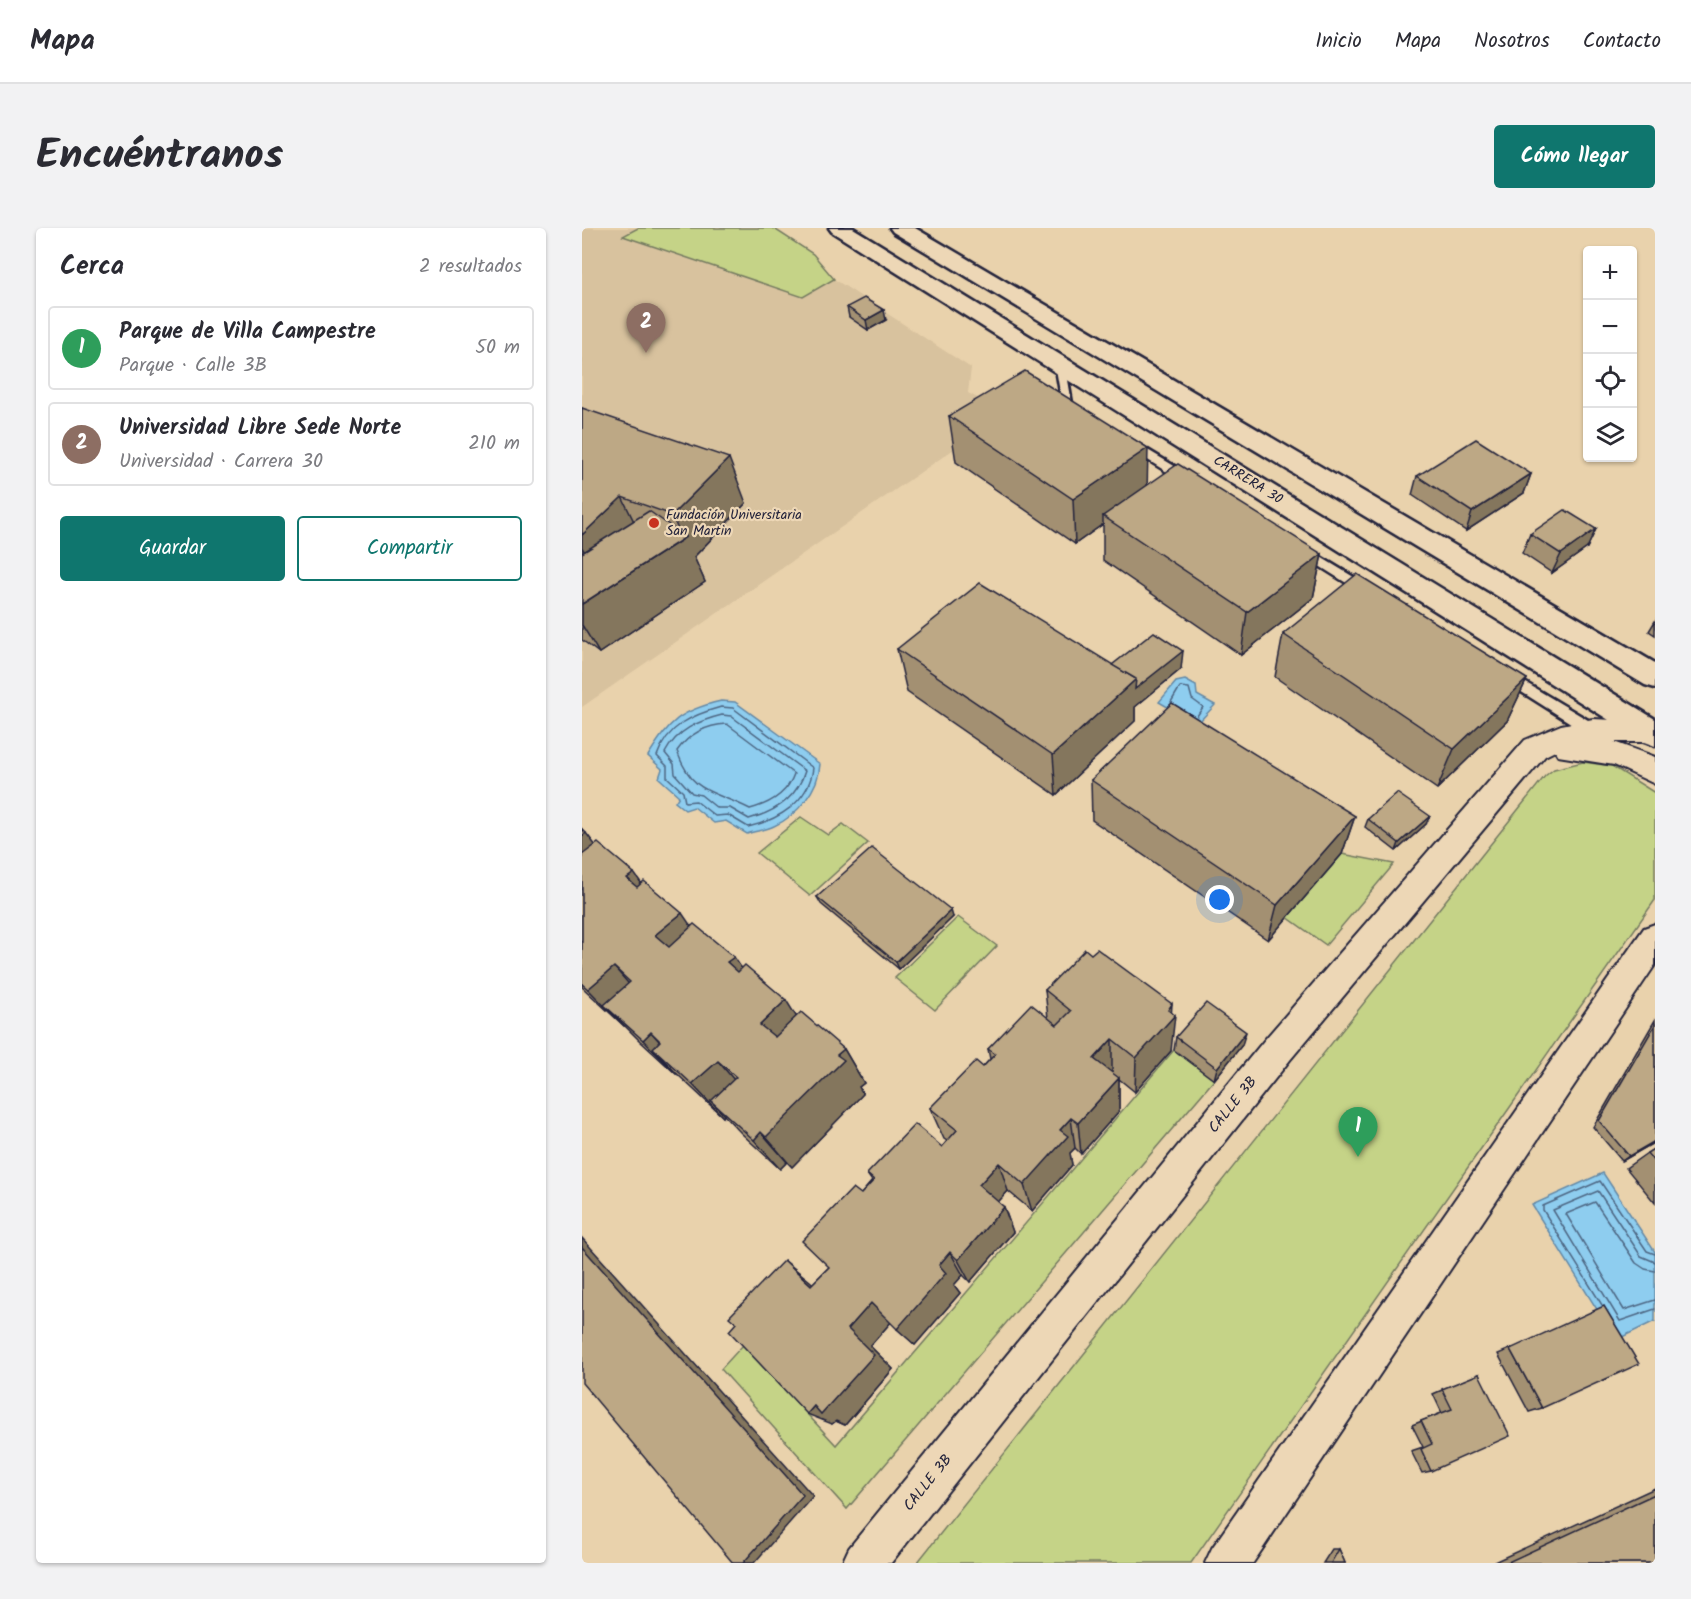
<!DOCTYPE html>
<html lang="es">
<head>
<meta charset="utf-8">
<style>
	:root { --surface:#fff; --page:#f2f2f3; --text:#2b2b33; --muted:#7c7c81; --line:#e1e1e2; --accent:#0f766e }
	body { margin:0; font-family:Kalam,sans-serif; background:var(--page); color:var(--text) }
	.controls { position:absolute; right:18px; top:18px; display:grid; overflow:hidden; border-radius:6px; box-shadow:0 2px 4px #0004 }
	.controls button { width:54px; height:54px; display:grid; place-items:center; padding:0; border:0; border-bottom:2px solid var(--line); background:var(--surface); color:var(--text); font:30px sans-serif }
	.you { position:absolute; left:638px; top:672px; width:21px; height:21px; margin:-15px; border:4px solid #fff; border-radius:50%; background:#1a73e8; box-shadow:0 0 0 9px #1a73e833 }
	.badge { display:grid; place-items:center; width:39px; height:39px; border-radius:50%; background:var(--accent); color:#fff; font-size:20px; font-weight:700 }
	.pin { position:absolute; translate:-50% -50px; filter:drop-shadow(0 2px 3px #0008) }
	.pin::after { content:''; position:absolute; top:32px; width:21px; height:18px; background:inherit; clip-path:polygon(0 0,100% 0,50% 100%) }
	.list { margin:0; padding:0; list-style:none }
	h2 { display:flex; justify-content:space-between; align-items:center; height:78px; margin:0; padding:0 24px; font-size:26px }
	h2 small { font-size:20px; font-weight:400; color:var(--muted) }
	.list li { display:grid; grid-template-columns:39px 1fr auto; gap:18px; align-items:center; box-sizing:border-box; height:84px; margin:0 12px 12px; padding:0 12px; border:2px solid var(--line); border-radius:6px }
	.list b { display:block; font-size:22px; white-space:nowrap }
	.list p { margin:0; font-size:20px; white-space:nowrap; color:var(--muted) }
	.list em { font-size:20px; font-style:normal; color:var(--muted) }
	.actions { display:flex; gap:12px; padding:18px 24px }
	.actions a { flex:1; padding:14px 0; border:2px solid var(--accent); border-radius:6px; text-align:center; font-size:21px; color:var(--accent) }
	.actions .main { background:var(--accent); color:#fff }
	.icon { flex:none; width:33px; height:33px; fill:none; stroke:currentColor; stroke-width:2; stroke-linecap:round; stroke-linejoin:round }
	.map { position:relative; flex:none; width:1073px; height:1335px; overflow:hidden; border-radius:6px }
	header { display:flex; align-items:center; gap:36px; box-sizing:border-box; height:84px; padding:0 30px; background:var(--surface); border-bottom:2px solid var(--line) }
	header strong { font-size:28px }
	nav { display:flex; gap:33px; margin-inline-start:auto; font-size:21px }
	.intro { display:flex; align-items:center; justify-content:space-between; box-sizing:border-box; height:144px; padding:0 36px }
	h1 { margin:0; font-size:42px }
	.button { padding:15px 27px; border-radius:6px; background:var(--accent); color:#fff; font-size:21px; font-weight:700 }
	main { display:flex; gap:36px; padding:0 36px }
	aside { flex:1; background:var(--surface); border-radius:6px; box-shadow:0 2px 4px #0004 }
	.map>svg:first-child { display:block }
	.built { fill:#d8c29e }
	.green { fill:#c5d387; stroke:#747a61; stroke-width:1.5 }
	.water { fill:#8ecdef; stroke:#6389a7; stroke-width:1.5 }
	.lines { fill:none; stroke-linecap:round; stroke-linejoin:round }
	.shore { stroke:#4d6683; stroke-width:1.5 }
	.lane-casing { stroke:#22223b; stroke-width:5 }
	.street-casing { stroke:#22223b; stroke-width:4 }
	.secondary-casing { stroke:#22223b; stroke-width:5 }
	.lane { fill:#edd7b6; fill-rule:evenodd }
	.street { fill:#edd7b6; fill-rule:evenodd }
	.secondary { fill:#edd7b6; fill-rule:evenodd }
	.wall { fill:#a39072; stroke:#22223b; stroke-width:1.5 }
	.shaded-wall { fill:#84765d; stroke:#22223b; stroke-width:1.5 }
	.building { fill:#bda885; stroke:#22223b; stroke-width:1.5 }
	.poi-dot { fill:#c8321e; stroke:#edd7b6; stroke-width:2 }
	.labels { text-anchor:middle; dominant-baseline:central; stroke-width:4.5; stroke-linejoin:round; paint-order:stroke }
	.far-street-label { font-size:14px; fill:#22223b; stroke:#edd7b6 }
	.far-poi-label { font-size:14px; fill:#22223b; stroke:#edd7b6; text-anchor:start }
	.street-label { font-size:15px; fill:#22223b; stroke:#edd7b6 }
</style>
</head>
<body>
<header>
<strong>Mapa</strong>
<nav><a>Inicio</a><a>Mapa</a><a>Nosotros</a><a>Contacto</a></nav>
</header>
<div class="intro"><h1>Encuéntranos</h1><a class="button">Cómo llegar</a></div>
<main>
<aside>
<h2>Cerca<small>2 resultados</small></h2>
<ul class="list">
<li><span class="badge" style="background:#2e9e5b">1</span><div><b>Parque de Villa Campestre</b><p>Parque · Calle 3B</p></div><em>50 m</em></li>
<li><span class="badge" style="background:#8d6e63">2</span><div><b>Universidad Libre Sede Norte</b><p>Universidad · Carrera 30</p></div><em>210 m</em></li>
</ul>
<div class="actions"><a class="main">Guardar</a><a>Compartir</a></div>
</aside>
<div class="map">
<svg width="1073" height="1335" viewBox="0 0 1073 1335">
	<rect width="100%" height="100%" fill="#e9d2ac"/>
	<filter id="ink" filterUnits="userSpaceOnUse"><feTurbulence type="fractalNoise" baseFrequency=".0167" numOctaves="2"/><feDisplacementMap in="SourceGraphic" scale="12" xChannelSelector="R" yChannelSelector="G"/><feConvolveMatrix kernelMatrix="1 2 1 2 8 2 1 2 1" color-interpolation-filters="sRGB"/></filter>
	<g filter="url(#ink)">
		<!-- built -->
		<path class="built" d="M 0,0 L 134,0 L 236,34 L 252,51 L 389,140 L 386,165 L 424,185 L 0,479 Z"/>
		<!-- green -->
		<g class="green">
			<path d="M 56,0 L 191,0 L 231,26 L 252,51 L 221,69 L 41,8 Z"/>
			<path d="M 1001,534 L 1030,538 L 1073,565 L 1073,672 L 609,1335 L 335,1335 L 963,548 L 972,541 Z"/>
			<path d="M 219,589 L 246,607 L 261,596 L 286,615 L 228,668 L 175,625 Z"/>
			<path d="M 760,626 L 812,636 L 744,717 L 705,689 Z"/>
			<path d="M 376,689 L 415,718 L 353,782 L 313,750 Z"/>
			<path d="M 592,822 L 632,852 L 265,1281 L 139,1141 L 161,1117 L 254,1217 Z"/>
		</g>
		<!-- water -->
		<g class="water">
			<path d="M 603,452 L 614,458 L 615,467 L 633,477 L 615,496 L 577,474 L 594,454 Z"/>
			<path d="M 139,473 L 153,474 L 238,536 C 237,561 215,588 192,598 C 184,602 174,603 165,606 L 144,593 L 132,595 L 112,579 L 103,582 L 93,574 L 97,568 L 77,550 L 80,541 L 66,528 C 88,493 97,483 139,473 Z"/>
			<path d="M 1021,945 L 1073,1024 L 1073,1093 L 1034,1112 L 950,977 Z"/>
		</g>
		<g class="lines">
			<!-- shore -->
			<g class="shore">
				<path d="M 589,474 L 598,459 L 607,460 L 610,471 L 621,479 L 615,488"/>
				<path d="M 139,479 L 151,480 L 231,540 C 227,574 196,592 166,599 L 146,587 L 133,588 L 114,573 L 103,574 L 101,564 L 85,549 L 85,538 L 75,528 C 85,498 110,487 139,479 Z"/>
				<path d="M 140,487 L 149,488 L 223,543 C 215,570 193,584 167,591 L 148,580 L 135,580 L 119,567 L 110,565 L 93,546 L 92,536 L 83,525 C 95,502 116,493 140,487 Z"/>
				<path d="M 145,496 L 212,546 C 205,566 187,576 168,581 C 132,562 111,568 95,523 C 107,506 124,497 145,496 Z"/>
				<path d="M 1073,1034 L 1059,1028 L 1016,963 L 971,982 L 1038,1093 L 1073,1081"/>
				<path d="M 1073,1043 L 1063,1041 L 1054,1035 L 1013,974 L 984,986 L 1042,1082 L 1073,1072"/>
				<path d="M 1020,1077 L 961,982 L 961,978 L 1018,953 L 1065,1023 L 1073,1026"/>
			</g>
			<!-- lane casing -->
			<g class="lane-casing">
				<g id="lane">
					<path d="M 478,132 L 483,135 L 490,175 L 499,181 L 499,185 L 491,185 L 480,176 L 473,135 Z"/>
					<path d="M 549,212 L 609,248 L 609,254 L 601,254 L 545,219 L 545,213 Z"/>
					<path d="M 722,319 L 790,360 L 792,363 L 790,366 L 782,366 L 718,326 L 716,323 Z"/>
					<path d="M 924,443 L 1016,498 L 1018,502 L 1016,506 L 1006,506 L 919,451 L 917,448 L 919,445 Z"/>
				</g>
			</g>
			<!-- street casing -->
			<g class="street-casing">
				<g id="street">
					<path d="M 1011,491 L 1073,494 L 1073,514 L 1032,514 L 1073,529 L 1073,556 L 1032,537 L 976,528 L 973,523 L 963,528 L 708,832 L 309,1335 L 260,1335 L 267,1320 L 684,810 L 943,512 L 979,497 Z"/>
					<path d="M 1073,696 L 1073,737 L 671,1335 L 623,1335 L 630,1320 L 1062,700 Z"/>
				</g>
			</g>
			<!-- secondary casing -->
			<g class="secondary-casing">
				<g id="secondary">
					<path d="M 247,0 L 271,0 L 1073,491 L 1073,518 L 1062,514 L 250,4 Z"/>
					<path d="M 308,0 L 333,0 L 1073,435 L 1073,460 L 1063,457 L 311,4 Z"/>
				</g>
			</g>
			<!-- lane -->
			<use href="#lane" class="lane"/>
			<!-- street -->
			<use href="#street" class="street"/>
			<!-- secondary -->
			<use href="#secondary" class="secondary"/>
		</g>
		<!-- wall -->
		<g class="wall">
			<path d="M 265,79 L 304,92 L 286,102 L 267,89 Z"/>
			<path d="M 0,180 L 164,275 L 112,329 L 123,354 L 17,425 L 0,412 Z"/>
			<path d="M 367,188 L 565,257 L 740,326 L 731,370 L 659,427 L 521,332 L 521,296 L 493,316 L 374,234 Z"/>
			<path d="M 949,246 L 942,265 L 884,303 L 830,267 L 835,248 Z"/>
			<path d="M 1014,301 L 1005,320 L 970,345 L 940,325 L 948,306 Z"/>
			<path d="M 1073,393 L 1073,407 L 1067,403 Z"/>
			<path d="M 701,406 L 945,451 L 925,493 L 855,561 L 693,449 Z"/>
			<path d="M 315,421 L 530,437 L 599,441 L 553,479 L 553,493 L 474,567 L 325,464 Z"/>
			<path d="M 509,552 L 773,588 L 760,626 L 686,712 L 510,592 Z"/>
			<path d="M 786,591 L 844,596 L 814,623 L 783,599 Z"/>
			<path d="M 0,601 L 13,617 L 160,740 L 214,788 L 262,821 L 282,855 L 277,859 L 281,866 L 210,939 L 205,934 L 198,941 L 159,905 L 142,887 L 141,889 L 95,846 L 94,846 L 58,813 L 43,798 L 42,798 L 0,759 Z"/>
			<path d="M 235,669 L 371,689 L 317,741 L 239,676 Z"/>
			<path d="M 463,762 L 590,785 L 589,823 L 553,864 L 537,851 L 537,883 L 499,926 L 493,920 L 488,925 L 490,937 L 450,983 L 426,963 L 416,974 L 422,979 L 431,1004 L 388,1054 L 381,1047 L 372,1057 L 378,1065 L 333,1117 L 309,1094 L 288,1118 L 311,1141 L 263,1197 L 254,1193 L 250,1196 L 231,1055 L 247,1039 L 279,966 L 290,953 L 285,946 L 360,919 L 365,913 L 362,911 L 348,880 L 401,839 L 408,831 L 406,821 L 466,790 Z"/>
			<path d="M 1073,792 L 1073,914 L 1040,933 L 1011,899 Z"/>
			<path d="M 594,809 L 660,817 L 632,852 L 592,822 Z"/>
			<path d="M 1073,920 L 1073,975 L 1044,940 L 1065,925 Z"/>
			<path d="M 928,1121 L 960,1180 L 947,1184 L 916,1126 Z"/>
			<path d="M 897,1146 L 849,1243 L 840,1245 L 829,1223 L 841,1219 L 830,1197 L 860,1185 L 851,1166 Z"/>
			<path d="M 1073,1260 L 1073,1335 L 910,1335 Z"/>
			<path d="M 750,1321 L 757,1321 L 763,1335 L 741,1335 Z"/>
		</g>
		<!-- shaded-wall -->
		<g class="shaded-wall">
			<path d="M 302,82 L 304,92 L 286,102 L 284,92 Z"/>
			<path d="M 566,220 L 565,266 L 521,288 L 521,296 L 493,316 L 491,271 Z"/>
			<path d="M 147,230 L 164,275 L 112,329 L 123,354 L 17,425 L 0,397 L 0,376 L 100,312 L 90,287 Z"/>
			<path d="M 949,246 L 942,265 L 884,303 L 890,284 Z"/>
			<path d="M 40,269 L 62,314 L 20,356 L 0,319 L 0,307 Z"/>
			<path d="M 1014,301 L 1005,320 L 970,345 L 979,326 Z"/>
			<path d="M 740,326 L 731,370 L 659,427 L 665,384 Z"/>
			<path d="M 601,423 L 599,441 L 553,479 L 553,493 L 474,567 L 471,527 L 554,451 Z"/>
			<path d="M 945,451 L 925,493 L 855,561 L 872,521 Z"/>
			<path d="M 773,588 L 760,626 L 686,712 L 695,677 Z"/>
			<path d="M 848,588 L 844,596 L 814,623 L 817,615 Z"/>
			<path d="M 4,605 L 38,649 L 0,652 L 0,608 Z"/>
			<path d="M 52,645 L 83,688 L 45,650 Z"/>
			<path d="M 369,682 L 371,689 L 317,741 L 314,734 Z"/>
			<path d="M 100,685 L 128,726 L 104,747 L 73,707 Z"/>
			<path d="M 152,729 L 178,768 L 145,734 Z"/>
			<path d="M 32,739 L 66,778 L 22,777 L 43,798 L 42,798 L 6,761 Z"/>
			<path d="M 204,772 L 227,809 L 203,832 L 178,797 Z"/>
			<path d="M 590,776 L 589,791 L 593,787 L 589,823 L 553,864 L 554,830 Z"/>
			<path d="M 69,804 L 101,840 L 71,820 L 95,846 L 94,846 L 61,812 Z"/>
			<path d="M 664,804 L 660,817 L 632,852 L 635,840 Z"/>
			<path d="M 530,811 L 530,846 L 512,831 Z"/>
			<path d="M 262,821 L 282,855 L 277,859 L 281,866 L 210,939 L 184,909 L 255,827 Z"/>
			<path d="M 136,833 L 164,866 L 129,873 L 142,887 L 141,889 L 110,856 Z"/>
			<path d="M 537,850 L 537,883 L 499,926 L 496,895 Z"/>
			<path d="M 489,890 L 493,920 L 488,925 L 490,937 L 450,983 L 442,957 L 478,902 Z"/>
			<path d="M 179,904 L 205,934 L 198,941 L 172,912 Z"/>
			<path d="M 1073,913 L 1073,914 L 1040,933 L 1047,928 Z"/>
			<path d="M 417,935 L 426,963 L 408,983 L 397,957 Z"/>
			<path d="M 422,979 L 431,1004 L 388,1054 L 376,1032 Z"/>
			<path d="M 0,1010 L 231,1268 L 172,1335 L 161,1335 L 0,1019 Z"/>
			<path d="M 368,1024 L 381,1047 L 372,1057 L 378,1065 L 333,1117 L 315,1101 L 357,1037 Z"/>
			<path d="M 202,1032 L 228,1053 L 253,1077 L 229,1057 Z"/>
			<path d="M 289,1075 L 309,1094 L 288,1118 L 311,1141 L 263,1197 L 254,1193 L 250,1196 L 225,1186 L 232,1178 L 266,1101 Z"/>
		</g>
		<!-- building -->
		<g class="building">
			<path d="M 282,70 L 302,82 L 284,92 L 265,79 Z"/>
			<path d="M 443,143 L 566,220 L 491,271 L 367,188 Z"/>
			<path d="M 0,180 L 147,230 L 90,287 L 40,269 L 0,307 Z"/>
			<path d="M 894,211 L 949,246 L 890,284 L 835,248 Z"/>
			<path d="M 596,236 L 740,326 L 665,384 L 521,288 Z"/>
			<path d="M 983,282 L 1014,301 L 979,326 L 948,306 Z"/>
			<path d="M 67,283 L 104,309 L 0,376 L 0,325 Z"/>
			<path d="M 775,346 L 945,451 L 872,521 L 701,406 Z"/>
			<path d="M 398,355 L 554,451 L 471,527 L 315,421 Z"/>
			<path d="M 572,404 L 601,423 L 553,461 L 554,451 L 530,437 Z"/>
			<path d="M 590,475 L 773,588 L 695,677 L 509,552 Z"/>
			<path d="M 815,565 L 848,588 L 817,615 L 786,591 Z"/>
			<path d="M 0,601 L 4,605 L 0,608 Z"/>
			<path d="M 16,615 L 52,645 L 45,650 L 50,655 L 55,659 L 62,653 L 100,685 L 73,707 L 87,719 L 112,696 L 152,729 L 145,734 L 156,744 L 163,737 L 204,772 L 178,797 L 193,809 L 219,784 L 262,821 L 255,827 L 262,832 L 184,909 L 179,904 L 172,912 L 129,873 L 154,849 L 136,833 L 110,856 L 71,820 L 78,813 L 69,804 L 61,812 L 22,777 L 48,754 L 32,739 L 6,761 L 0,756 L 0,627 Z"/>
			<path d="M 290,620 L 369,682 L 314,734 L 235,669 Z"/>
			<path d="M 503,721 L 509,726 L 515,721 L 590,776 L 586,782 L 593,787 L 554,830 L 530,811 L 512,831 L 537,850 L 496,895 L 489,890 L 478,902 L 486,908 L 442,957 L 417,935 L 397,957 L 422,979 L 376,1032 L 368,1024 L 357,1037 L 364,1045 L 315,1101 L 289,1075 L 266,1101 L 292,1127 L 239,1186 L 232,1178 L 225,1186 L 147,1103 L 154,1095 L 147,1089 L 202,1032 L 229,1057 L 247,1039 L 220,1013 L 271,960 L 279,966 L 292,952 L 285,946 L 333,896 L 360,919 L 375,902 L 348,880 L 394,833 L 401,839 L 413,826 L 406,821 L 449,776 L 475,797 L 489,783 L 463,762 Z"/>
			<path d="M 624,775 L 664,804 L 635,840 L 594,809 Z"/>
			<path d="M 1073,797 L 1073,913 L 1047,928 L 1017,893 Z"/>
			<path d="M 1073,920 L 1073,935 L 1065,925 Z"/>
			<path d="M 0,1019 L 221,1267 L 161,1335 L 151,1335 L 0,1155 Z"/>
			<path d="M 1022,1078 L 1057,1136 L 960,1180 L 928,1121 Z"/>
			<path d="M 897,1146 L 928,1208 L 849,1243 L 839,1221 L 850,1216 L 839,1193 L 870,1181 L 860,1161 Z"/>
			<path d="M 1073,1266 L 1073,1335 L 924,1335 Z"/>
			<path d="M 757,1321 L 763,1335 L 749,1335 Z"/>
		</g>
	</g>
	<!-- markers -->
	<circle class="poi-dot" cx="72" cy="295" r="6"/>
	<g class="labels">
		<!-- far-street labels -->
		<g class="far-street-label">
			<text transform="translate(666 252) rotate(32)">CARRERA 30</text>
		</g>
		<!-- far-poi labels -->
		<g class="far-poi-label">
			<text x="84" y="287">Fundación Universitaria<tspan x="84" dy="16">San Martin</tspan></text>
		</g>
		<!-- street labels -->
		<g class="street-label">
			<text transform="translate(651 877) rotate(-51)">CALLE 3B</text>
			<text transform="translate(346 1255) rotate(-51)">CALLE 3B</text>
		</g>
	</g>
</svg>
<div class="controls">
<button>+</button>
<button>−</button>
<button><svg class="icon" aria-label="locate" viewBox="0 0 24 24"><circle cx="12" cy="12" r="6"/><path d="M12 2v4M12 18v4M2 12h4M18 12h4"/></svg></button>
<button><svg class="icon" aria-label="layers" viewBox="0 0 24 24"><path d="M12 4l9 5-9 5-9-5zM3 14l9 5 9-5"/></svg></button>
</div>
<div class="you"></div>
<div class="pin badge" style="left:776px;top:929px;background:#2e9e5b">1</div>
<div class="pin badge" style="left:64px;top:125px;background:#8d6e63">2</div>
</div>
</main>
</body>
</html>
